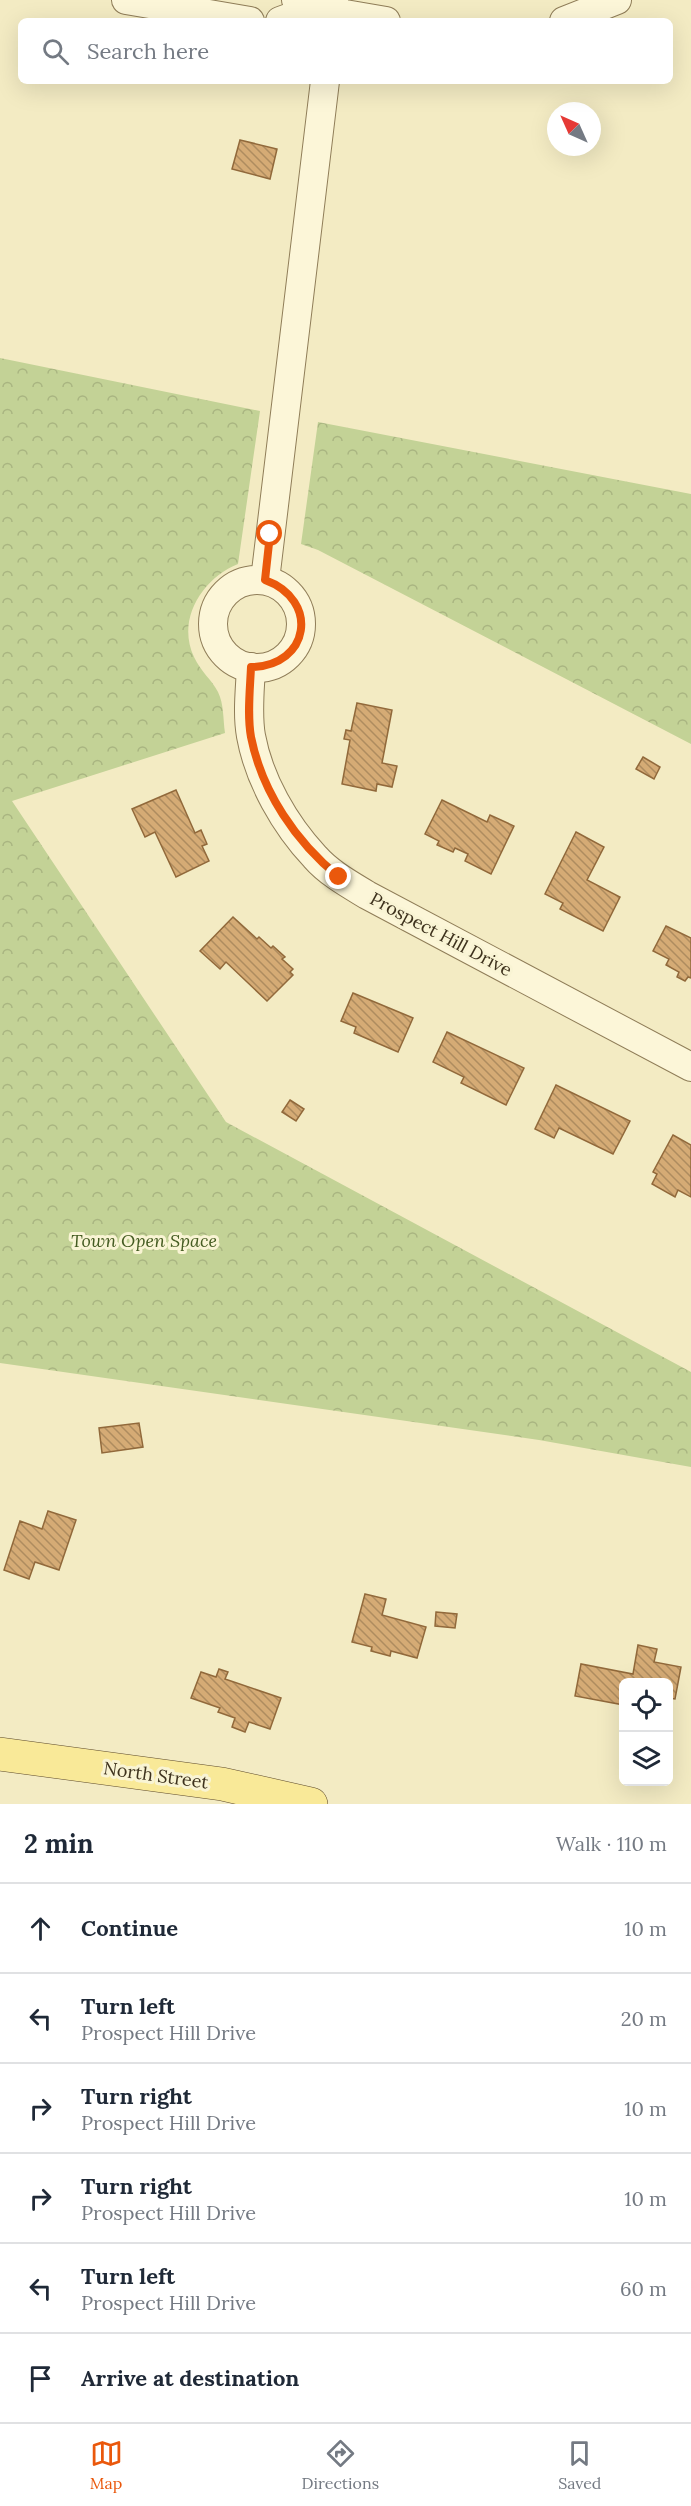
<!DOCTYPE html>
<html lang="en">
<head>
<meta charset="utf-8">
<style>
	:root { --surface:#fff; --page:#f6f6f7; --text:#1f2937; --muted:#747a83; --line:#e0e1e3; --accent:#ea580c }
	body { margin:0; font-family:Lora,serif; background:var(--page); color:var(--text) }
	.controls { position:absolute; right:18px; bottom:18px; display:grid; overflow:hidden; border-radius:9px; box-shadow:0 6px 24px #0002 }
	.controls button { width:54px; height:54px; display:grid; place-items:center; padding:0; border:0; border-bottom:2px solid var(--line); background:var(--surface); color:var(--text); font:30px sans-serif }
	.compass { position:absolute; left:547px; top:102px; width:54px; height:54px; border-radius:50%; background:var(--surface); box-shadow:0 6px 24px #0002; rotate:315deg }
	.stop { position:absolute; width:18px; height:18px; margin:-14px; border:4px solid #ea580c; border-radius:50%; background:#fff }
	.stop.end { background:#ea580c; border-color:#fff; box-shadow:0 2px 6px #0008 }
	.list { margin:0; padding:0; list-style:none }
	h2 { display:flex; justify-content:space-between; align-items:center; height:78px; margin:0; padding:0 24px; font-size:26px }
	h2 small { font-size:20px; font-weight:400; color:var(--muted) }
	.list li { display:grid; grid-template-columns:39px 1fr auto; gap:18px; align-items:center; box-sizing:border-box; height:90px; padding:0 24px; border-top:2px solid var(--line) }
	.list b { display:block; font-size:22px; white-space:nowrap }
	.list p { margin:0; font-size:20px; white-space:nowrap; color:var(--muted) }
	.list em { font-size:20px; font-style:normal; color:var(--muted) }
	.icon { flex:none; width:33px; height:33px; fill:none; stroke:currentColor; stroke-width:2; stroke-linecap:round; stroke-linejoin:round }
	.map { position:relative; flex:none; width:691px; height:1804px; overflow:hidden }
	.search { position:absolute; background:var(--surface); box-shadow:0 6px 24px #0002; left:18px; right:18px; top:18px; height:66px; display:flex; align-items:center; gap:15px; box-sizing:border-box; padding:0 21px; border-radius:9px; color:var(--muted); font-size:22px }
	.sheet { height:618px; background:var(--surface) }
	nav { display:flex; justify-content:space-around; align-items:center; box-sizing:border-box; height:84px; border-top:2px solid var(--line); background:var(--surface); font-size:16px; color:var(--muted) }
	nav a { display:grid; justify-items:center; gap:3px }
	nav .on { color:var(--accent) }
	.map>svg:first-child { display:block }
	.park { fill:url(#park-crowns) }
	.building { fill:url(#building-back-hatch); stroke:#91693b; stroke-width:1.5 }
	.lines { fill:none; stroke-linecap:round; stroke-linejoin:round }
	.minor-casing { stroke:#8f7d58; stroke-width:30 }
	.major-casing { stroke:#5d4a2c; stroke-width:34 }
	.minor { stroke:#fcf6d8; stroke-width:28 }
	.major { stroke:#f9e998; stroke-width:33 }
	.route { stroke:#ea580c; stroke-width:8 }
	.labels { text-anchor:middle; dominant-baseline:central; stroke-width:6; stroke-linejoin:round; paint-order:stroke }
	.street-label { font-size:18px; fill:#3e321d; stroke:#f9f4d4 }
	.park-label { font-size:18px; font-style:italic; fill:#455c22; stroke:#f9f4d4 }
</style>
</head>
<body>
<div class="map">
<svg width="691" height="1804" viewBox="0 0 691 1804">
	<defs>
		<pattern id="park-crowns" width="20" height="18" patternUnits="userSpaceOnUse" patternTransform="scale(1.5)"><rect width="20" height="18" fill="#c3d296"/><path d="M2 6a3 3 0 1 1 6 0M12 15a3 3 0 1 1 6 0" fill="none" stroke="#a9b581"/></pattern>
		<pattern id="building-back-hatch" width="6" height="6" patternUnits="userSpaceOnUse" patternTransform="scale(1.5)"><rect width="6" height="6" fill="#d5ab75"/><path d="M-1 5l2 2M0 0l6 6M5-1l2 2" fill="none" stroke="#ae8c5f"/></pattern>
	</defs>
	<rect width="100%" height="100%" fill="#f3ebc3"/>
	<!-- park -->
	<g class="park">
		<path d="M 0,358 L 260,411 L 238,564 C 203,578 176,619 194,657 C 201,672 212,680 218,692 C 224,704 223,719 225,733 L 12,801 L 226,1122 L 691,1372 L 691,1467 L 539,1440 L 0,1363 Z"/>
		<path d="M 318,422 L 691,494 L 691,744 L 318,550 L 301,544 Z"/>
	</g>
	<!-- building -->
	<g class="building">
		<path d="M 240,140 L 277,149 L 270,179 L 232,169 Z"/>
		<path d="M 357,703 L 392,710 L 382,763 L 397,766 L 392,787 L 377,784 L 376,791 L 342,784 L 350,740 L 344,739 L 346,730 L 351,731 Z"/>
		<path d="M 643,757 L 660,767 L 654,779 L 636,769 Z"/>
		<path d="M 176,790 L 195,833 L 201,830 L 207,844 L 202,846 L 209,861 L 176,877 L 155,832 L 145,837 L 132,809 Z"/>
		<path d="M 442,800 L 487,822 L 490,815 L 514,826 L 491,874 L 465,861 L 468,854 L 455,848 L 453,852 L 437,845 L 439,841 L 425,834 Z"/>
		<path d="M 576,832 L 604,847 L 587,880 L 620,897 L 603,931 L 560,909 L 563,903 L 545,894 Z"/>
		<path d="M 233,917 L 257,939 L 259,937 L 271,948 L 273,946 L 285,957 L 282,959 L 293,969 L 290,972 L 293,975 L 267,1001 L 226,962 L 220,969 L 200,951 Z"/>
		<path d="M 666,926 L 691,938 L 691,978 L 688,977 L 685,981 L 677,977 L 679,972 L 666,965 L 669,959 L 653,951 Z"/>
		<path d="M 353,993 L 413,1018 L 398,1052 L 354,1033 L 356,1027 L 341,1021 Z"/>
		<path d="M 447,1032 L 524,1068 L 506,1105 L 461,1083 L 464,1077 L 433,1062 Z"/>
		<path d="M 556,1085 L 630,1121 L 613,1154 L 559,1128 L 554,1138 L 535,1129 Z"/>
		<path d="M 290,1100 L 304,1109 L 296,1121 L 282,1112 Z"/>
		<path d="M 673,1135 L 691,1145 L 691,1197 L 678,1190 L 675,1197 L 652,1184 L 657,1174 L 653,1172 Z"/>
		<path d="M 139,1423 L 143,1447 L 102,1453 L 99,1428 Z"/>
		<path d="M 48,1511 L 76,1520 L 59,1570 L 35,1562 L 29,1579 L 4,1570 L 20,1521 L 42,1529 Z"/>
		<path d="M 365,1594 L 386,1599 L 382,1615 L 426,1627 L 417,1658 L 391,1651 L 390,1656 L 371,1651 L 372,1647 L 352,1642 Z"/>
		<path d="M 436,1612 L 457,1614 L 455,1628 L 435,1626 Z"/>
		<path d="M 638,1645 L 657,1649 L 654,1662 L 681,1667 L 675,1699 L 668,1698 L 668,1682 L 624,1682 L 624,1705 L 575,1696 L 581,1664 L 633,1674 Z"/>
		<path d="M 219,1669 L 228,1672 L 225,1679 L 281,1698 L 270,1729 L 249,1722 L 245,1732 L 232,1727 L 235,1718 L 218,1712 L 220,1708 L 191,1698 L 201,1672 L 216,1677 Z"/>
	</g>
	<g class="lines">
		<!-- minor casing -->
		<g class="minor-casing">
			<g id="minor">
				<path d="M 126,0 L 250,21"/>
				<path d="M 296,0 L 333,12 L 332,21"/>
				<path d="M 334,0 L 333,12 L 386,21"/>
				<path d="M 280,21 L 318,7"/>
				<path d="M 564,21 L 617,0"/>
				<path d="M 265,580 L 325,81"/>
				<circle cx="257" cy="624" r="44"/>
				<path d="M 251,667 C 250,690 247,714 251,736 C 259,780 285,825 315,857 C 329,873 349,884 367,895 L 691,1067"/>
			</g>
		</g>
		<!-- major casing -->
		<g class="major-casing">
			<path id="major" d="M 0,1754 L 222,1784 L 311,1804"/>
		</g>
		<!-- minor -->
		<use href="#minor" class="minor"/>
		<!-- major -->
		<use href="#major" class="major"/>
	</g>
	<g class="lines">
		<!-- route -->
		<path class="route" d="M 270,534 L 265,580 C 320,600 310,666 251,667 C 250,690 247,715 251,737 C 262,792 296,842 339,877"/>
	</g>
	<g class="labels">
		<!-- street labels -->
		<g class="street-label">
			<text transform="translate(441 934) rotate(28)">Prospect Hill Drive</text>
			<text transform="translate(156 1775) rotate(8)">North Street</text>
		</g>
		<!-- park labels -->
		<g class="park-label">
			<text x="144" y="1240">Town Open Space</text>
		</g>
	</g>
</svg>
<div class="controls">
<button><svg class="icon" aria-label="locate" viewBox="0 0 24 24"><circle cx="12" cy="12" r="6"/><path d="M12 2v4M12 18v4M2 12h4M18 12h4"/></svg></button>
<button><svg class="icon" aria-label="layers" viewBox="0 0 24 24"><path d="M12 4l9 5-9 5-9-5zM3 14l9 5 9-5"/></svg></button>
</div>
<svg class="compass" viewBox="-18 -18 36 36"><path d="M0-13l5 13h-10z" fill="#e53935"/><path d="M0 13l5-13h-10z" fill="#747a83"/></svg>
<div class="stop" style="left:270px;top:534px"></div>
<div class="stop end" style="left:339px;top:877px"></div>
<div class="search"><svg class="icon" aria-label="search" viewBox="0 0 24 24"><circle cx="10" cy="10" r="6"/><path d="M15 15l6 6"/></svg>Search here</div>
</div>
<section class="sheet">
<h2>2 min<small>Walk · 110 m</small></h2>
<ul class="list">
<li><svg class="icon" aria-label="ahead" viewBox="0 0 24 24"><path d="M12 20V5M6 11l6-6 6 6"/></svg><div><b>Continue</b></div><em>10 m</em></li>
<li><svg class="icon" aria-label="left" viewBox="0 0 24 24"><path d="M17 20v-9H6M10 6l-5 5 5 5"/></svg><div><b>Turn left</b><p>Prospect Hill Drive</p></div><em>20 m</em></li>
<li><svg class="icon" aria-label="right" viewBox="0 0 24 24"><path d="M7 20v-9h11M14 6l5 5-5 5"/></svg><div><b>Turn right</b><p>Prospect Hill Drive</p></div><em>10 m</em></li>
<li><svg class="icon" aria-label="right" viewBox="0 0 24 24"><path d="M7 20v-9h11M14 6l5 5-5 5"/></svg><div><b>Turn right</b><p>Prospect Hill Drive</p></div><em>10 m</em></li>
<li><svg class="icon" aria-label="left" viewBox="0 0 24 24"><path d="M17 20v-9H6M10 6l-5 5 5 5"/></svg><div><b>Turn left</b><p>Prospect Hill Drive</p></div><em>60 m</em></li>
<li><svg class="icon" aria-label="arrive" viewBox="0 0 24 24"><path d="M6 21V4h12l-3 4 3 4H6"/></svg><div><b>Arrive at destination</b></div></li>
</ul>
</section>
<nav>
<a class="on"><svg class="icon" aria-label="map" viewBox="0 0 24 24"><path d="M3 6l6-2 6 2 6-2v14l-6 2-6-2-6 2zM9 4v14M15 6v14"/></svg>Map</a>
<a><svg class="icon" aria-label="directions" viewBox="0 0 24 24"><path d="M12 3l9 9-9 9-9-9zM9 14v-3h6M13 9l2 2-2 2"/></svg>Directions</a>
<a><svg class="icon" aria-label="saved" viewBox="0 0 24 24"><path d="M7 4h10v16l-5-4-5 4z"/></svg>Saved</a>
</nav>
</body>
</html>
